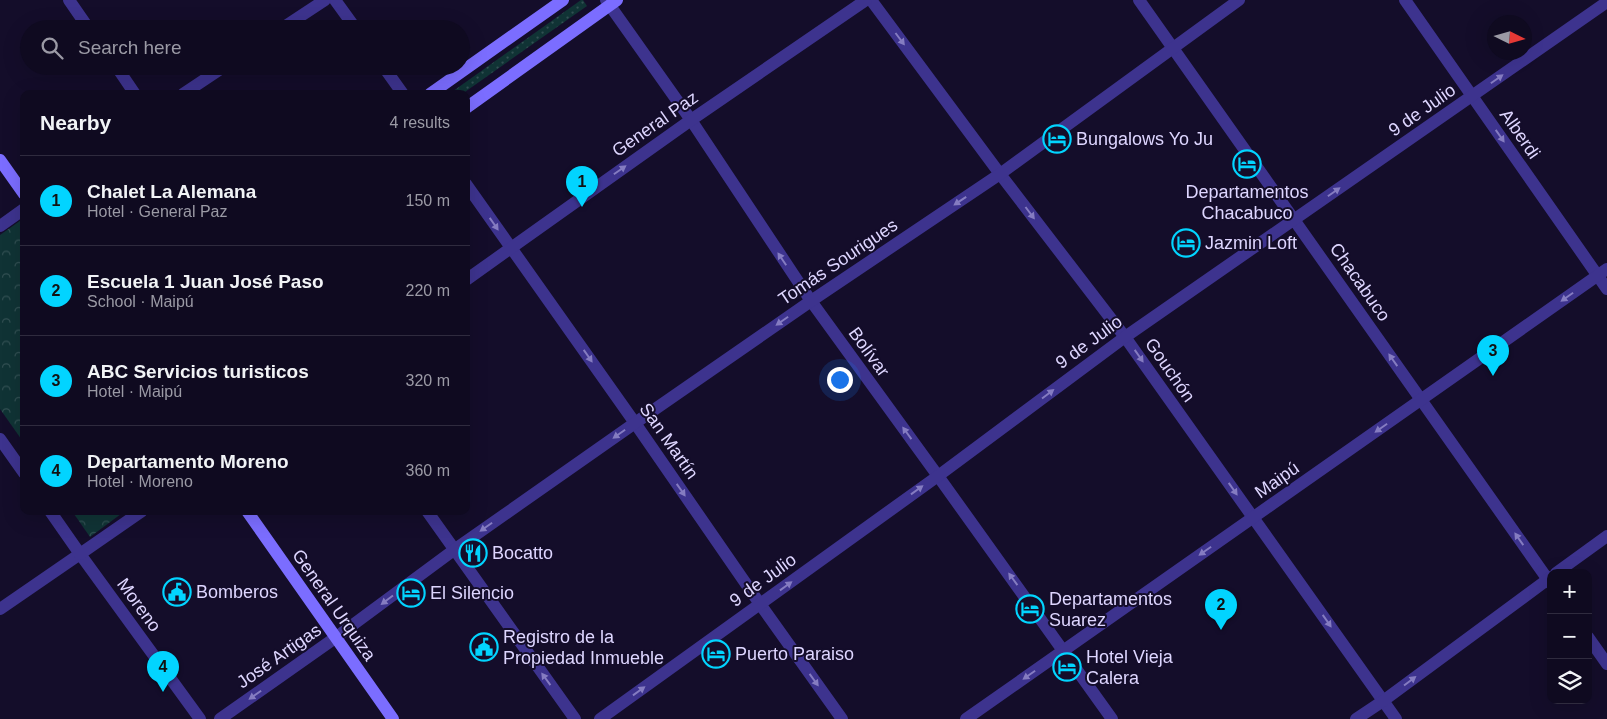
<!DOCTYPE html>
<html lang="en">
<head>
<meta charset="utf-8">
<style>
	:root { --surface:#0f0a20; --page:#181329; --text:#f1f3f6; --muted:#9b9aa5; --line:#2f2b3e; --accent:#02d4ff }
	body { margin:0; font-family:Arial,sans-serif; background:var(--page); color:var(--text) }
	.controls { position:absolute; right:15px; bottom:15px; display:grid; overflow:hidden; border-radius:10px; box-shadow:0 5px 20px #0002 }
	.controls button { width:45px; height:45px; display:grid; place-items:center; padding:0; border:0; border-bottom:1px solid var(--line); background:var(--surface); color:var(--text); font:25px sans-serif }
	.compass { position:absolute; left:1487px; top:15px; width:45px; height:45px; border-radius:50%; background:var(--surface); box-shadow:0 5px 20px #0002; rotate:95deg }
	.you { position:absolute; left:839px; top:379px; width:18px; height:18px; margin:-12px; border:4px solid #fff; border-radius:50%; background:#1a73e8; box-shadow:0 0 0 8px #1a73e833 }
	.badge { display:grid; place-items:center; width:32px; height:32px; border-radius:50%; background:var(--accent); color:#111; font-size:16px; font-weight:700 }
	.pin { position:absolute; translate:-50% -41px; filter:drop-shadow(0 1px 2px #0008) }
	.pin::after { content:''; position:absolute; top:26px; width:18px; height:15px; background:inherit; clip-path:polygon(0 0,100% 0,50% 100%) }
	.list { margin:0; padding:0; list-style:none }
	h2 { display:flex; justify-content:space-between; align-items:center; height:65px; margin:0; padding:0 20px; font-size:21px }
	h2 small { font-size:16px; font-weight:400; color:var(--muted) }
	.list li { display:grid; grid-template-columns:32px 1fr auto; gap:15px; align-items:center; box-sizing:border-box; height:90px; padding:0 20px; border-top:1px solid var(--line) }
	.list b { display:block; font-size:19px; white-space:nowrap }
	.list p { margin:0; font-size:16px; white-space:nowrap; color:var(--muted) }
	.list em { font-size:16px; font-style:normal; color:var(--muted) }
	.icon { flex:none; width:28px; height:28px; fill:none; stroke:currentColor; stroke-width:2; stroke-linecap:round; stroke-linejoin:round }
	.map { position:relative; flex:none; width:1607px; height:719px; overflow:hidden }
	.search { position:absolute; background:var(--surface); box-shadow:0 5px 20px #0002; left:20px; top:20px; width:450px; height:55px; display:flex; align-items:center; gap:12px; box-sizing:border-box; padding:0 18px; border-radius:28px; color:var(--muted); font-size:19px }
	.panel { position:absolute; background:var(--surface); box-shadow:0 5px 20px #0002; left:20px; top:90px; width:450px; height:425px; border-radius:10px }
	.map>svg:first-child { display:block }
	.grass { fill:url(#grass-dots) }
	.park { fill:url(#park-crowns) }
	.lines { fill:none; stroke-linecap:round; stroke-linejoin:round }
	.minor { stroke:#3d338e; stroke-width:12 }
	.tertiary { stroke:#3d338e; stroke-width:12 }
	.secondary { stroke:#7b6dff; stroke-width:12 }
	.oneway { fill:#857cc1 }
	.labels { text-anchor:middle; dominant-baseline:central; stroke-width:4; stroke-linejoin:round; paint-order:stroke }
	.street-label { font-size:18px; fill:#ded6ff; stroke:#140d2a }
	.poi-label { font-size:18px; fill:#ded6ff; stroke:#140d2a; text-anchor:start }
</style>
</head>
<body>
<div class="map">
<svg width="1607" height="719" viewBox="0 0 1607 719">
	<defs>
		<pattern id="grass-dots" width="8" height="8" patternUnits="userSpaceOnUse" patternTransform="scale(1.25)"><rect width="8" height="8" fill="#103335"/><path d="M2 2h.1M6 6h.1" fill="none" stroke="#325053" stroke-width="1.8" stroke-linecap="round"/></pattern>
		<pattern id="park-crowns" width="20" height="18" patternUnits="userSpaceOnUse" patternTransform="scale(1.25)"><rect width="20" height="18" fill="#103335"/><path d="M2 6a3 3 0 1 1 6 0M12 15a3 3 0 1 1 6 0" fill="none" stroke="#325053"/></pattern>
	</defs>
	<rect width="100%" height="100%" fill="#140d2a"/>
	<!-- grass -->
	<path class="grass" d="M 581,0 L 583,0 L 587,6 L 462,94 L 449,94 Z"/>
	<!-- park -->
	<g class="park">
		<path d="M 24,218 L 24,443 L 0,409 L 0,235 Z"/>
		<path d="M 72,511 L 125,511 L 90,537 Z"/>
	</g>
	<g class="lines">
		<!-- minor -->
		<g class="minor">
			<path d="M 69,0 L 89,29"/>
			<path d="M 335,0 L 356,29"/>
			<path d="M 606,0 L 691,120 L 811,301 L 938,476 L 1112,719"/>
			<path d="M 871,0 L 1000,174 L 1125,337 L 1396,719"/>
			<path d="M 1139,0 L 1551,584"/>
			<path d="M 1405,0 L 1607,289"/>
			<path d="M 281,29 L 325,0"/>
			<path d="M 116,66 L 135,94"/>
			<path d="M 383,66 L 403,94"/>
			<path d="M 183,94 L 225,66"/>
			<path d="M 466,184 L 635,423 L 760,604 L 842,719"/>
			<path d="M 466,280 L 691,120 L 866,0"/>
			<path d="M 427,511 L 575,719"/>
			<path d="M 1556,573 L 1607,536"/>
			<path d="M 0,609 L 80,554 L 200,719"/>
			<path d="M 1588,637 L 1607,664"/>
			<path d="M 220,719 L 335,638 L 454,550 L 635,423 L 811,301 L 1000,174 L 1239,0"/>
			<path d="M 600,719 L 938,476 L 1125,337 L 1607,2"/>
			<path d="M 966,719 L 1607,269"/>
			<path d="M 1356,719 L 1383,701 L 1551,577"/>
		</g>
		<!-- tertiary -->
		<g class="tertiary">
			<path d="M 0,226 L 24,209"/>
			<path d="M 0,439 L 24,473"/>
			<path d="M 50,511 L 80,554 L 142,511"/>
		</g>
		<!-- secondary -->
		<g class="secondary">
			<path d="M 430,94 L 563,0"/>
			<path d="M 466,108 L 617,0"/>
			<path d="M 0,160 L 24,194"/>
			<path d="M 247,511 L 393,719"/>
		</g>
	</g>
	<!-- one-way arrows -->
	<defs><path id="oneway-solid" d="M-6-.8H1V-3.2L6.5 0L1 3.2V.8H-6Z" transform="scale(1.25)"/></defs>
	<g class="oneway">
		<use href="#oneway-solid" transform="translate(900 39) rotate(53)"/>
		<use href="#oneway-solid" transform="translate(1497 79) rotate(-35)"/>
		<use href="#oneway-solid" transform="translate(1500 136) rotate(55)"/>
		<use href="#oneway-solid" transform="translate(620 170) rotate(-35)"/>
		<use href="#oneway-solid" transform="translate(1334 192) rotate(-35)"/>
		<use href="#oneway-solid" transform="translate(960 201) rotate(146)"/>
		<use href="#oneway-solid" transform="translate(1030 213) rotate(53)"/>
		<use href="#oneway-solid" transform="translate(494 224) rotate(55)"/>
		<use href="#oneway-solid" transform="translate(782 259) rotate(-124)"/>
		<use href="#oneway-solid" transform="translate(1567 297) rotate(145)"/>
		<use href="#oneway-solid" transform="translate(782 321) rotate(145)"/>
		<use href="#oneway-solid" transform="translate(588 356) rotate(55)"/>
		<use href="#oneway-solid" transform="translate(1139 356) rotate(55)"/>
		<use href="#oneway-solid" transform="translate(1393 360) rotate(-125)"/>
		<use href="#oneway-solid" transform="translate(1048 394) rotate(-37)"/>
		<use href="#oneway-solid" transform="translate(1381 428) rotate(145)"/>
		<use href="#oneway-solid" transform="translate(907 433) rotate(-126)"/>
		<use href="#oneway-solid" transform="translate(619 434) rotate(145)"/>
		<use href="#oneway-solid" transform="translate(1233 489) rotate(55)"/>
		<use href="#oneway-solid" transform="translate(681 490) rotate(55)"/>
		<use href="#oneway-solid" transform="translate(917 490) rotate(-36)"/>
		<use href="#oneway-solid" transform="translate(486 527) rotate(145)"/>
		<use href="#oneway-solid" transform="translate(1519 539) rotate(-125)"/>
		<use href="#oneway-solid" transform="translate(1205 551) rotate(145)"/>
		<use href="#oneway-solid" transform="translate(1013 579) rotate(-126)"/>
		<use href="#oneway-solid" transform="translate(786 586) rotate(-36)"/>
		<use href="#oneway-solid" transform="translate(387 600) rotate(143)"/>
		<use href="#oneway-solid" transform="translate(1327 621) rotate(55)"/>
		<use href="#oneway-solid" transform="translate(1029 675) rotate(145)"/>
		<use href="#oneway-solid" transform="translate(546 679) rotate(-126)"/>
		<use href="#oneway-solid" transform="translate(814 680) rotate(54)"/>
		<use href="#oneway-solid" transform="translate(1410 681) rotate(-37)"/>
		<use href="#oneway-solid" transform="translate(639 691) rotate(-36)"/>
		<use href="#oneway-solid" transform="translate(255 695) rotate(145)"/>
	</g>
	<!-- icons -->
	<defs>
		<g id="hotel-ring" transform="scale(1.4375)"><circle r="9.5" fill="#140d2a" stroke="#02d4ff" stroke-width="1.5"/><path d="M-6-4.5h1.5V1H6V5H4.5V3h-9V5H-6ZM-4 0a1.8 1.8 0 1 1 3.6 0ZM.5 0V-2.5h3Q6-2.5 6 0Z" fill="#02d4ff"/></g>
		<g id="restaurant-ring" transform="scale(1.4375)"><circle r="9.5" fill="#140d2a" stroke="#02d4ff" stroke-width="1.5"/><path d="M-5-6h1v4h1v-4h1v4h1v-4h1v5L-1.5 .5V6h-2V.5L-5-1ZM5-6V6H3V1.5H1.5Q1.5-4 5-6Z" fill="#02d4ff"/></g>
		<g id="civic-ring" transform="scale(1.4375)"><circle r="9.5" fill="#140d2a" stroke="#02d4ff" stroke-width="1.5"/><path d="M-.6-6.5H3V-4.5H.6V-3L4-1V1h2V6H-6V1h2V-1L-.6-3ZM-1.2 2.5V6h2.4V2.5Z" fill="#02d4ff"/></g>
	</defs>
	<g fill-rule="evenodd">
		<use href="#hotel-ring" x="1057" y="139"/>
		<use href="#hotel-ring" x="1247" y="164"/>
		<use href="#hotel-ring" x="1186" y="243"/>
		<use href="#restaurant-ring" x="473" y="553"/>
		<use href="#civic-ring" x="177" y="592"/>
		<use href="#hotel-ring" x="411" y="593"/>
		<use href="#hotel-ring" x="1030" y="609"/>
		<use href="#civic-ring" x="484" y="647"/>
		<use href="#hotel-ring" x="716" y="654"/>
		<use href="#hotel-ring" x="1067" y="667"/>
	</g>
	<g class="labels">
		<!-- street labels -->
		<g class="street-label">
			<text transform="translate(1422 110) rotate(-35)">9 de Julio</text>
			<text transform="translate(655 124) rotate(-35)">General Paz</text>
			<text transform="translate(1520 134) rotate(55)">Alberdi</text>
			<text transform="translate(838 262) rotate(-34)">Tomás Sourigues</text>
			<text transform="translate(1360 282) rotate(55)">Chacabuco</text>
			<text transform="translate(1089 342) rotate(-36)">9 de Julio</text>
			<text transform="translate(869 352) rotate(54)">Bolívar</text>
			<text transform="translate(1170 370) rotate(55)">Gouchón</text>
			<text transform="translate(669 441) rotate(55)">San Martín</text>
			<text transform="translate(1277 480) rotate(-35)">Maipú</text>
			<text transform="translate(763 580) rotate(-36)">9 de Julio</text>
			<text transform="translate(139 605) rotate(54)">Moreno</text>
			<text transform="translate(334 605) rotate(55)">General Urquiza</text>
			<text transform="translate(279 656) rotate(-35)">José Artigas</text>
		</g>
		<!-- poi labels -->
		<g class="poi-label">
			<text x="1076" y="139">Bungalows Yo Ju</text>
			<text x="1247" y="192" text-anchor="middle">Departamentos<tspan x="1247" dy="21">Chacabuco</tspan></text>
			<text x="1205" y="243">Jazmin Loft</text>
			<text x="492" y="553">Bocatto</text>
			<text x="196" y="592">Bomberos</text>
			<text x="430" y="593">El Silencio</text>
			<text x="1049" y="599">Departamentos<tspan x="1049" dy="21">Suarez</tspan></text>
			<text x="503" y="637">Registro de la<tspan x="503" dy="21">Propiedad Inmueble</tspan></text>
			<text x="735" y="654">Puerto Paraiso</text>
			<text x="1086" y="657">Hotel Vieja<tspan x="1086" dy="21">Calera</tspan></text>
		</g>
	</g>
</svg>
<div class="controls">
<button>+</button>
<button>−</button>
<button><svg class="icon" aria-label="layers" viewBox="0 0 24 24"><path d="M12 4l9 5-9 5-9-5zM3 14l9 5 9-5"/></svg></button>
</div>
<svg class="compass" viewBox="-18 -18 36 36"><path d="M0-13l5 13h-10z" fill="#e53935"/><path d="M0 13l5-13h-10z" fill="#9b9aa5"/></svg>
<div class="you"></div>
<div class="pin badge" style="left:582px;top:207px">1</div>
<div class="pin badge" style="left:1221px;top:630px">2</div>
<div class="pin badge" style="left:1493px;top:376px">3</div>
<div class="pin badge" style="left:163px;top:692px">4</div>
<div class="search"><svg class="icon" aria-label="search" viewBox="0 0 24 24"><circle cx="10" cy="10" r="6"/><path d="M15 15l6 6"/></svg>Search here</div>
<section class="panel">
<h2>Nearby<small>4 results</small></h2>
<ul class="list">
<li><span class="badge">1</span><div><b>Chalet La Alemana</b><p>Hotel · General Paz</p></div><em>150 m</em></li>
<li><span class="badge">2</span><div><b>Escuela 1 Juan José Paso</b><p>School · Maipú</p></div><em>220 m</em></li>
<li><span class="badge">3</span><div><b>ABC Servicios turisticos</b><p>Hotel · Maipú</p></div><em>320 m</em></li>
<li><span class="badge">4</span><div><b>Departamento Moreno</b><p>Hotel · Moreno</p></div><em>360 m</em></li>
</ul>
</section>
</div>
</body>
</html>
